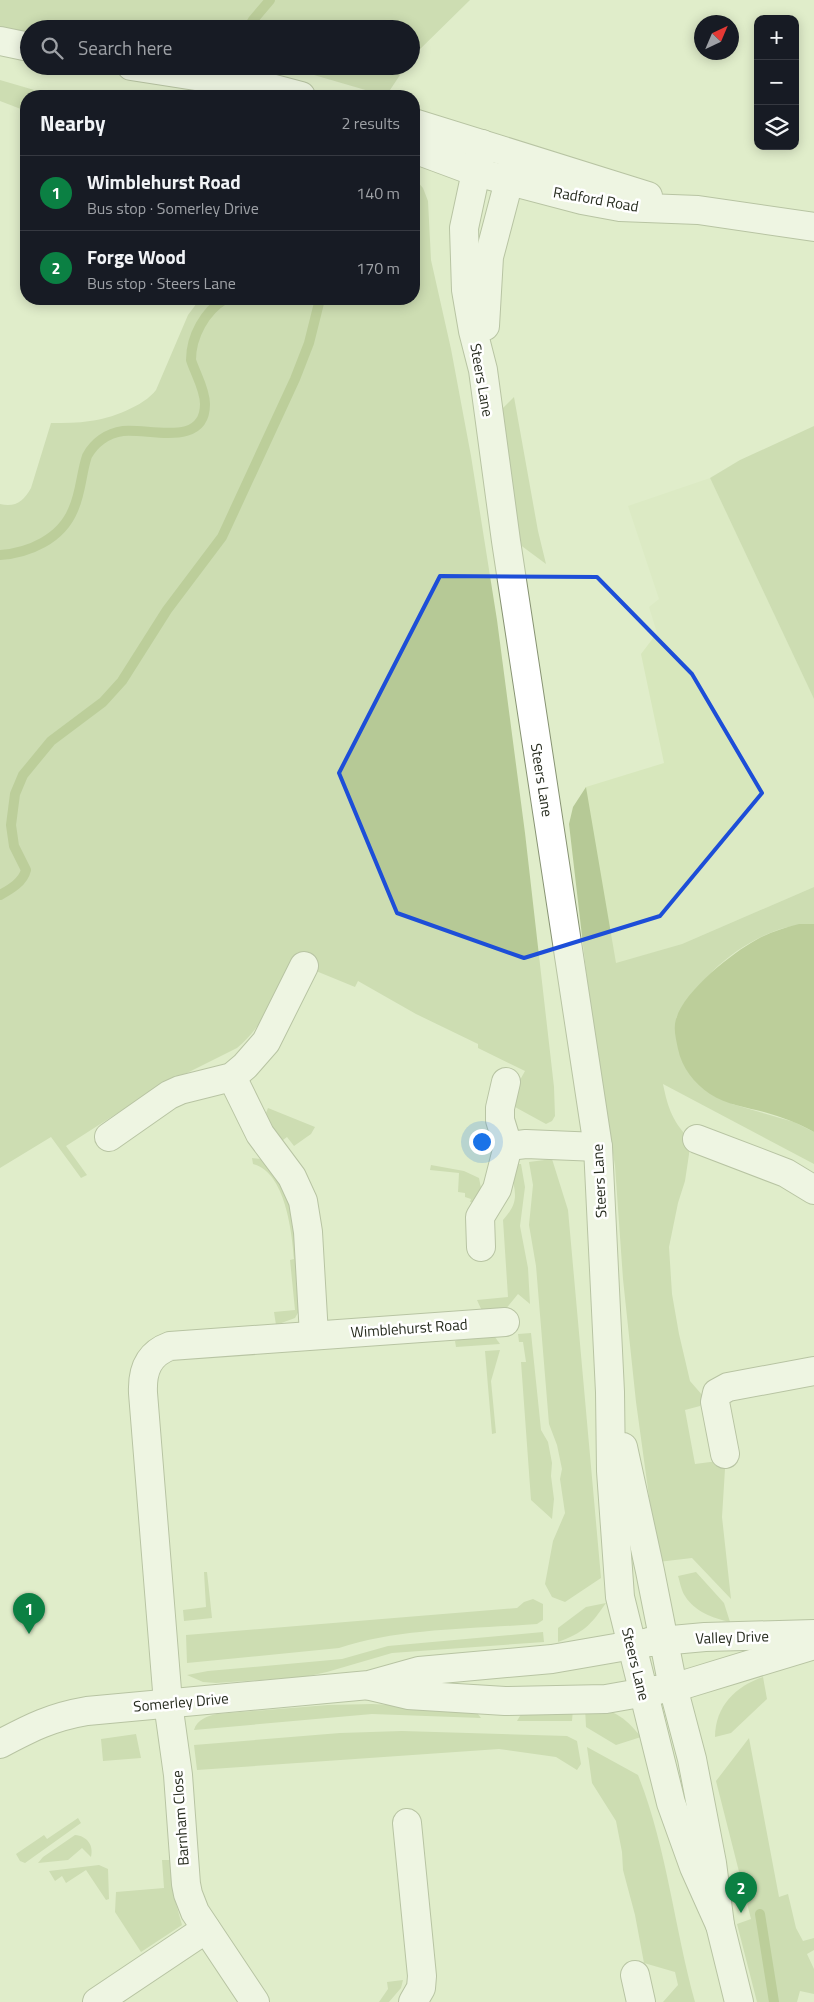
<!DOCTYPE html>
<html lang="en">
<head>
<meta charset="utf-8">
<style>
	:root { --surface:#171b24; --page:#20242c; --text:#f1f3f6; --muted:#9ea1a6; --line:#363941; --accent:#0b8043 }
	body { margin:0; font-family:"Titillium Web",sans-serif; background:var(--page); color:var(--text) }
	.controls { position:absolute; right:15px; top:15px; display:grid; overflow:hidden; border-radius:10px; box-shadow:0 2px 12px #0003 }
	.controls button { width:45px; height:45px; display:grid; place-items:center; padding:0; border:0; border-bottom:1px solid var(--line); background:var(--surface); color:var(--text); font:25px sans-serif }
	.compass { position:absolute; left:694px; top:15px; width:45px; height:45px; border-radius:50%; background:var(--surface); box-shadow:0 2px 12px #0003; rotate:44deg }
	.you { position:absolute; left:481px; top:1141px; width:18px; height:18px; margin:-12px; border:4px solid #fff; border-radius:50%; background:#1a73e8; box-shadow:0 0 0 8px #1a73e833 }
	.badge { display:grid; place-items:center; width:32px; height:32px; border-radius:50%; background:var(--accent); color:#fff; font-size:16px; font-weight:700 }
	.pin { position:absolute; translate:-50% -41px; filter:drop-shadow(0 1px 2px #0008) }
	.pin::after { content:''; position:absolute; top:26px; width:18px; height:15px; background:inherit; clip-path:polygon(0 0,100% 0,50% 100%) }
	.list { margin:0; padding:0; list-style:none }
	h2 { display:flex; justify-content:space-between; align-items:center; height:65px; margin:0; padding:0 20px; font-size:21px }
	h2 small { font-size:16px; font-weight:400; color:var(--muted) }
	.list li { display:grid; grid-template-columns:32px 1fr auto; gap:15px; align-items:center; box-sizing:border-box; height:75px; padding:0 20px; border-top:1px solid var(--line) }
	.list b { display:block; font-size:19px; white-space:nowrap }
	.list p { margin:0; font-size:16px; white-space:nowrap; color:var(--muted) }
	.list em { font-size:16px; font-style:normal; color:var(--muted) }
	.icon { flex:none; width:28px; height:28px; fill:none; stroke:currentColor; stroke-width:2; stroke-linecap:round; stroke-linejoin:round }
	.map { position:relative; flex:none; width:814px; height:2002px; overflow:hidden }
	.search { position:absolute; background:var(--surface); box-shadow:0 2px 12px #0003; left:20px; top:20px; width:400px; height:55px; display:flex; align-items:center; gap:12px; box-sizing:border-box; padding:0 18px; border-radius:28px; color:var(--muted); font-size:19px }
	.panel { position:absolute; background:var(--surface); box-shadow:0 2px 12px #0003; left:20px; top:90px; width:400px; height:215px; border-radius:20px }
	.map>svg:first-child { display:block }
	.built { fill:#d7e7bc }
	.green { fill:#b6c996 }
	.water { fill:#90a961 }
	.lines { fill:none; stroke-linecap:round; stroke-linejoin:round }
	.stream { stroke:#90a961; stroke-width:10 }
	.street-casing { stroke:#879373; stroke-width:30 }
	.secondary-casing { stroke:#879373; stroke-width:30 }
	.street { stroke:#fff; stroke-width:28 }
	.secondary { stroke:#fff; stroke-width:28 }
	.marked { fill:none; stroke:#1d4ed8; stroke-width:4; stroke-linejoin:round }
	.labels { text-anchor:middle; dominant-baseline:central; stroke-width:5; stroke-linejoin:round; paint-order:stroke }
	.street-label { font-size:15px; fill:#272c1f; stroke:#fff }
</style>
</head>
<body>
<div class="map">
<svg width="814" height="2002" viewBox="0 0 814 2002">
	<rect width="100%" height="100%" fill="#e0edca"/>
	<!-- built -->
	<path class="built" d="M 710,478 L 814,699 L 814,887 L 682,944 L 616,964 L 600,923 L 586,787 L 664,763 L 641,654 L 657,633 L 649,607 L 659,599 L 628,506 Z"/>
	<!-- green -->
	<g class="green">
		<path d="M 0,0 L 470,0 L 411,58 L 411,29 L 29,29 L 29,37 L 0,28 Z"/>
		<path d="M 221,66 L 406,66 L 386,96 L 314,75 Z"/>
		<path d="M 0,80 L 41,92 L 40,96 L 26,96 L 26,111 L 0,101 Z"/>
		<path d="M 414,178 L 423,188 L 428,201 L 431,260 L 451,349 L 471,456 L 497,620 L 525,833 L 554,1087 L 555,1116 L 552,1121 L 546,1124 L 515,1107 L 515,1089 L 525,1071 L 478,1048 L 478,1044 L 416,1014 L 358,981 L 355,987 L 316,971 L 309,956 L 298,952 C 281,985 266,1024 237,1048 L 155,1089 L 66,1146 L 87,1175 L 81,1178 L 51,1137 L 0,1168 L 0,504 C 15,508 24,501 31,488 L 51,423 C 64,423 78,423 90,421 C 110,419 144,406 156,390 L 188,315 L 200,299 L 414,299 Z"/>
		<path d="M 514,397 L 538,531 L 546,564 L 519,544 L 502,409 Z"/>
		<path d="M 814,426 L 814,699 L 710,478 L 740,460 Z"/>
		<path d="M 586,787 L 616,963 L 682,944 L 814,887 L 814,924 C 759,923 701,972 676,1018 L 732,1104 L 794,1122 L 814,1132 L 814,1164 L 663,1084 C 668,1109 673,1122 691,1141 L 685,1181 L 678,1203 L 669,1247 L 672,1294 L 679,1334 L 690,1381 L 703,1396 L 700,1406 L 685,1410 L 695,1464 L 718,1461 L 723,1464 L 725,1469 L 722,1517 L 731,1599 L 692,1558 L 658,1562 L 636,1402 L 623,1279 L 615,1166 L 587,979 L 569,824 L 573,807 Z"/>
		<path d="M 268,1108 L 315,1127 L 311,1134 L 294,1146 L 287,1137 L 279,1143 L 262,1114 L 266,1113 Z"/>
		<path d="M 252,1158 L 261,1159 L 285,1191 L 297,1230 L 299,1311 L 295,1318 L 276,1325 L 274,1312 L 295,1310 L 290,1260 L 294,1259 C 292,1231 285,1172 253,1164 Z"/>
		<path d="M 552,1159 L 568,1210 L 601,1578 L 565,1602 L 552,1597 L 545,1584 L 553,1541 L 565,1513 L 560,1479 L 562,1469 L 557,1445 L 549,1424 L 536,1266 L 529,1225 L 533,1185 L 529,1162 Z"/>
		<path d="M 518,1164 L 521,1164 L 525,1187 L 520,1226 L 528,1268 L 530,1304 L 518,1294 L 505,1310 L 482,1311 L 477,1300 L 508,1297 L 503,1220 C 509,1213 515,1206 515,1195 C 515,1182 508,1174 518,1164 Z"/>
		<path d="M 431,1165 L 464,1171 L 479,1178 L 481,1188 L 477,1203 L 470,1202 L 471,1199 L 465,1197 L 465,1193 L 458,1192 L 459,1173 L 430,1170 Z"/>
		<path d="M 479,1332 L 492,1333 L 500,1344 L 456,1347 L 455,1341 Z"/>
		<path d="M 531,1333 L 541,1430 L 548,1442 L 552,1463 L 551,1476 L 554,1499 L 552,1519 L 531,1500 L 521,1362 L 526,1362 L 523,1342 L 519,1342 L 518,1334 Z"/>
		<path d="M 500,1350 L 491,1381 L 496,1433 L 492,1434 L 485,1351 Z"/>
		<path d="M 204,1572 L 207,1572 L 212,1618 L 184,1621 L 183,1610 L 206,1607 Z"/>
		<path d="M 696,1572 L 724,1603 L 730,1622 C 713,1618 695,1612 685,1596 C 681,1590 680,1582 678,1576 Z"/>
		<path d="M 533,1599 L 543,1604 L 543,1620 L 537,1624 C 474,1629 399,1628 339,1648 L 187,1663 L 186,1635 L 517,1608 L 524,1602 Z"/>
		<path d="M 606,1603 C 590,1626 584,1632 558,1642 L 558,1628 L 586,1607 Z"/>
		<path d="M 543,1632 L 544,1642 L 392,1653 L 327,1672 L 304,1677 L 216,1683 L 203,1682 L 187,1675 L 208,1671 L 342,1659 L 388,1646 Z"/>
		<path d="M 763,1677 L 767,1699 L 731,1733 L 715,1737 C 715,1706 736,1686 763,1677 Z"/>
		<path d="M 372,1704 L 474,1709 L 481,1718 L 372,1714 L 194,1730 C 197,1719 208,1716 217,1714 L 328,1705 Z"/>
		<path d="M 585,1707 C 612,1708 624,1716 641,1737 L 616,1745 L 586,1727 Z"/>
		<path d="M 524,1709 L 573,1709 L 572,1721 L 517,1721 Z"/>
		<path d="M 402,1731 L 567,1736 L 577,1741 L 581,1764 L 577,1770 L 556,1757 L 499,1749 L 197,1770 L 194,1745 L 340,1733 Z"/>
		<path d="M 136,1734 L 141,1758 L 103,1761 L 101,1739 Z"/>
		<path d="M 749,1738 L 779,1897 L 788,1894 L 796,1928 L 803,1941 L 814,1938 L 814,1950 L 807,1954 L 814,1969 L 814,1994 L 800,1991 L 797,2002 L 757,2002 L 737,1924 L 751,1919 L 716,1781 Z"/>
		<path d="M 587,1747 L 638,1775 C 667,1848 674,1926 695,2002 L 663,2002 L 678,1985 L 675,1972 L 644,1963 L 635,1915 L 623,1870 L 622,1852 L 616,1821 L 592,1783 Z"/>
		<path d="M 78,1818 L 81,1823 L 25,1863 L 20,1861 L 16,1854 L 44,1835 L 47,1839 Z"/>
		<path d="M 75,1835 C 87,1836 94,1845 91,1857 L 82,1848 L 68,1860 L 38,1863 L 43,1857 Z"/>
		<path d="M 162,1860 L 170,1860 L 173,1893 L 182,1925 L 141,1952 L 115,1912 L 116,1892 L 164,1888 Z"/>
		<path d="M 99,1865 L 108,1869 L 109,1899 L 106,1900 L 86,1870 L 66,1883 L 62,1876 L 55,1881 L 49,1871 Z"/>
		<path d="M 403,1980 L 401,1988 L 389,2002 L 379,2002 L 388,1989 L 387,1982 Z"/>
	</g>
	<!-- water -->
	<path class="water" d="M 799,924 L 814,924 L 814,1132 C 798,1123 782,1117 764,1112 C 746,1107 727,1105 710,1094 C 694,1083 682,1068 678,1049 C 676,1039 673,1029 676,1019 C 684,991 732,953 756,940 C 770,932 784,928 799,924 Z"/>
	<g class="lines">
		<!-- stream -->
		<g class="stream">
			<path d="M 248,29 L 253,20 L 270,0"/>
			<path d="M 0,555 C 29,553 61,539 73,510 C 81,493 81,474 87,456 C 94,443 107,433 123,431 C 149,428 205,448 205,404 C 205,389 195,373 191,360 C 191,336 205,311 225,299"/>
			<path d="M 0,895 C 11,889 23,882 26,870 L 14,846 L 11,825 L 15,794 L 23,775 L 51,741 L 103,702 L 122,681 L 167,610 L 222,537 L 295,379 L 309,343 L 320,299"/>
			<path d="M 760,1914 L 774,2002"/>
		</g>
		<!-- street casing -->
		<g class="street-casing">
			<g id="street">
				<path d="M 232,1077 L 260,1134 L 292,1177 L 303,1201 L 308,1232 L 314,1335"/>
				<path d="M 109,1137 L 169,1095 L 180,1090 L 232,1077 L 245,1066 L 266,1042 L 304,966"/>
				<path d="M 697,1139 L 786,1173 L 814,1190"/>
				<path d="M 508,1146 L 526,1144 L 598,1147"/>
				<path d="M 481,1247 L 480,1217 L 497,1189 L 508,1146 L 500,1120 L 500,1108 L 506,1082"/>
				<path d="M 725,1454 L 715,1402 L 717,1393 L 728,1387 L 814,1371"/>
				<path d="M 650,1642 L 705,1637 L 814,1634"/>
				<path d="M 657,1690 L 686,1684 L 814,1645"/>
				<path d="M 407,1823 L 422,1976 L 421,1988 L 413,2002"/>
				<path d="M 635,1975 L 641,2002"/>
				<path d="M 97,2002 L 206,1929"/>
				<path d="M 255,2002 L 195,1912 L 188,1894 L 186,1884 L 178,1775 L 168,1703 L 143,1393 C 142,1371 148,1354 170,1346 L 505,1322"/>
			</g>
		</g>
		<!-- secondary casing -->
		<g class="secondary-casing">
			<g id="secondary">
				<path d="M 0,41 L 29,47"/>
				<path d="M 131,66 L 267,87 L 301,96"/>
				<path d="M 414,123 L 648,196"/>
				<path d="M 482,144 L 464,228 L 466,290 L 473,331 L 483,370 L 506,541 L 598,1147 L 610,1392 L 611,1471 L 620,1597 L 671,1803 L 694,1867 L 720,1925"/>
				<path d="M 414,149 L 476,172 L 582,200 L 620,207 L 698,210 L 814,227"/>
				<path d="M 485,326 L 489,257 L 514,162"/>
				<path d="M 623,1447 L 650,1571 L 673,1687 L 692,1759 L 712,1863 L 720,1925 L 739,2002"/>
				<path d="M 370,1686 L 408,1695 L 505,1701 L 606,1699 L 657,1690"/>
				<path d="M 0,1744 C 32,1727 52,1717 87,1711 L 369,1685 L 419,1671 L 552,1659 L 650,1642"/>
			</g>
		</g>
		<!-- street -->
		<use href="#street" class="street"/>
		<!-- secondary -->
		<use href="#secondary" class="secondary"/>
	</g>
	<!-- marked area -->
	<path d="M0 0H814V2002H0ZM 440,576 L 597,577 L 692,674 L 762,793 L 660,916 L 524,958 L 397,913 L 339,773 Z" fill="#e0edca" fill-opacity=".55" fill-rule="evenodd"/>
	<path class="marked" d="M 440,576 L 597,577 L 692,674 L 762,793 L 660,916 L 524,958 L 397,913 L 339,773 Z"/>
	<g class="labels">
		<!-- street labels -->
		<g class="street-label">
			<text transform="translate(596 199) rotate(10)">Radford Road</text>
			<text transform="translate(482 380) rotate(80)">Steers Lane</text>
			<text transform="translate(542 780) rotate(81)">Steers Lane</text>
			<text transform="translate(599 1181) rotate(-93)">Steers Lane</text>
			<text transform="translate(409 1328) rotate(-4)">Wimblehurst Road</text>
			<text transform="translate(732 1637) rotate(-2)">Valley Drive</text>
			<text transform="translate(636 1664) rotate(76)">Steers Lane</text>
			<text transform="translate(181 1702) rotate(-5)">Somerley Drive</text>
			<text transform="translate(180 1818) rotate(-94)">Barnham Close</text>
		</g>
	</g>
</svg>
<div class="controls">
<button>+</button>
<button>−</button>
<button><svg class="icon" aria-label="layers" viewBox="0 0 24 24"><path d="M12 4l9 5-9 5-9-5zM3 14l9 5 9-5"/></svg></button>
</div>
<svg class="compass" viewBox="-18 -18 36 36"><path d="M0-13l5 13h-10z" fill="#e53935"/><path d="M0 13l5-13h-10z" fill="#9ea1a6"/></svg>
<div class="you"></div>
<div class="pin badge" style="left:29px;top:1634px">1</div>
<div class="pin badge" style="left:741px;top:1913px">2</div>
<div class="search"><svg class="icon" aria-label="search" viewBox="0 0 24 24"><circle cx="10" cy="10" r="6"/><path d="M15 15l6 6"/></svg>Search here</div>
<section class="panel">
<h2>Nearby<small>2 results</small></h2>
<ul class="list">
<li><span class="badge">1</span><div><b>Wimblehurst Road</b><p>Bus stop · Somerley Drive</p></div><em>140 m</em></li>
<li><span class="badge">2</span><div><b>Forge Wood</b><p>Bus stop · Steers Lane</p></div><em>170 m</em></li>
</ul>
</section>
</div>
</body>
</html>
